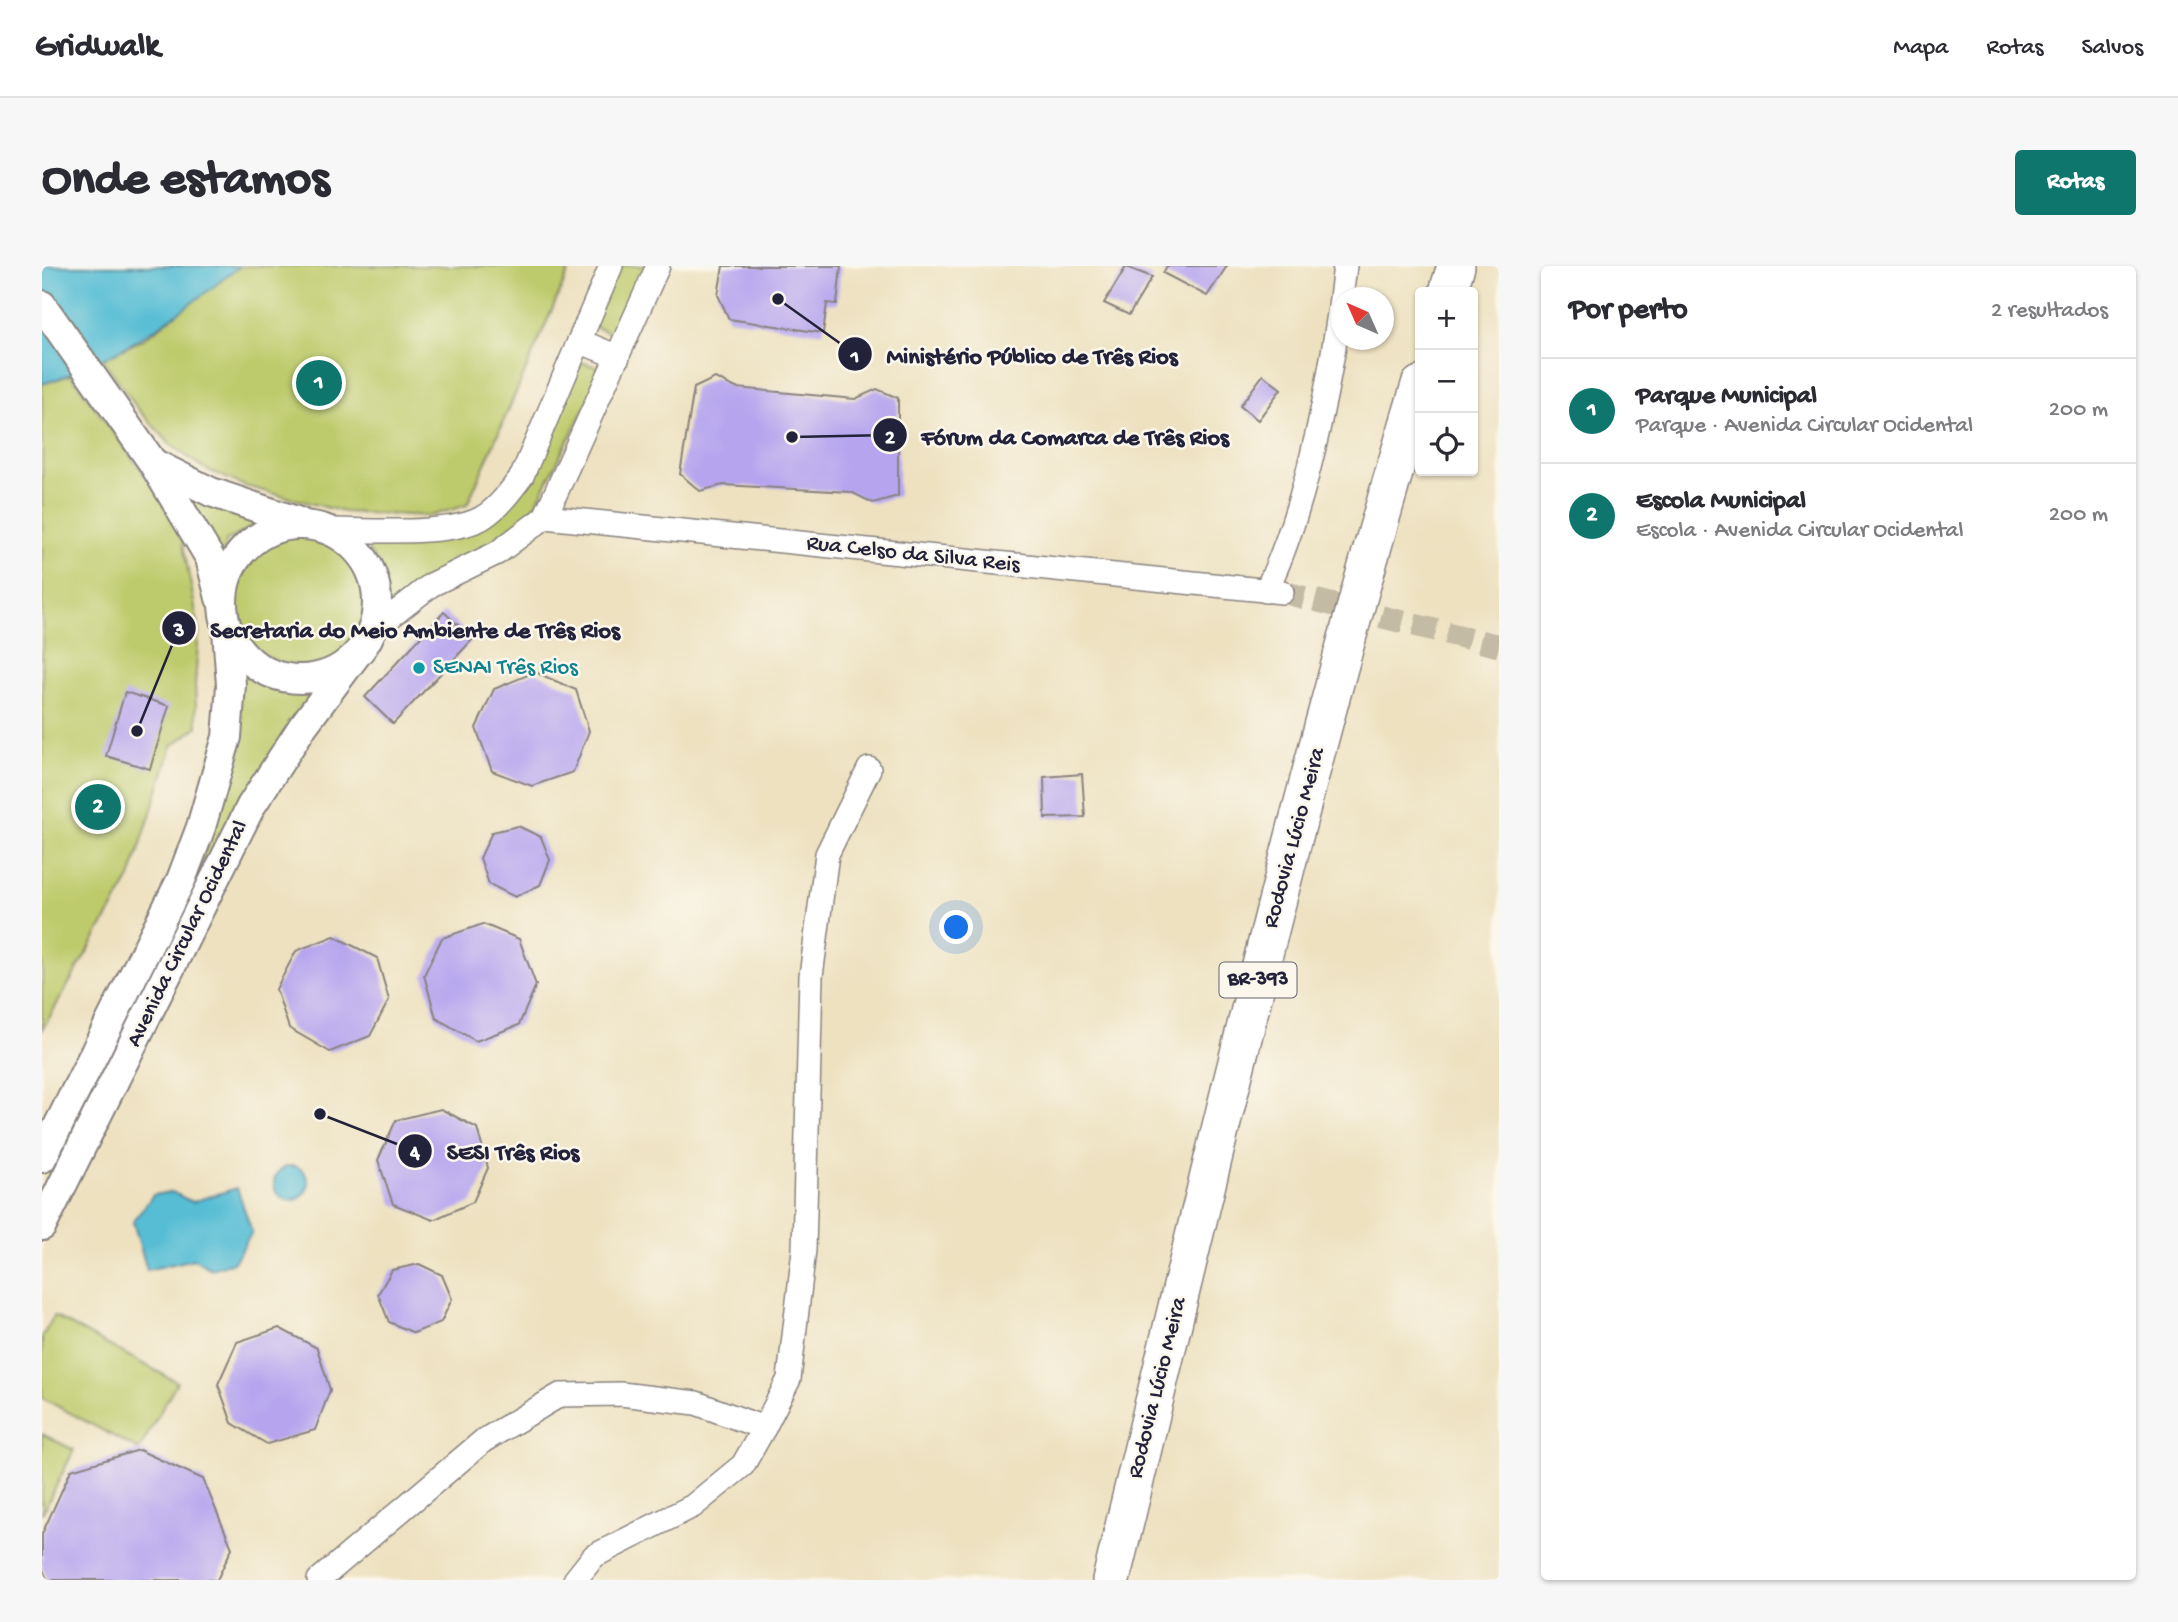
<!DOCTYPE html>
<html lang="pt">
<head>
<meta charset="utf-8">
<style>
	:root { --surface:#fff; --page:#f7f7f7; --text:#2b2b33; --muted:#7c7c81; --line:#e1e1e2; --accent:#0f766e }
	body { margin:0; font-family:"Gochi Hand",sans-serif; background:var(--page); color:var(--text) }
	.controls { position:absolute; right:21px; top:21px; display:grid; overflow:hidden; border-radius:7px; box-shadow:0 2px 5px #0004 }
	.controls button { width:63px; height:63px; display:grid; place-items:center; padding:0; border:0; border-bottom:2px solid var(--line); background:var(--surface); color:var(--text); font:35px sans-serif }
	.compass { position:absolute; left:1289px; top:21px; width:63px; height:63px; border-radius:50%; background:var(--surface); box-shadow:0 2px 5px #0004; rotate:315deg }
	.you { position:absolute; left:915px; top:662px; width:24px; height:24px; margin:-18px; border:5px solid #fff; border-radius:50%; background:#1a73e8; box-shadow:0 0 0 10px #1a73e833 }
	.badge { display:grid; place-items:center; width:46px; height:46px; border-radius:50%; background:var(--accent); color:#fff; font-size:23px; font-weight:700 }
	.pin { position:absolute; translate:-50% -50%; border:4px solid #fff; box-shadow:0 2px 7px #0006 }
	.list { margin:0; padding:0; list-style:none }
	h2 { display:flex; justify-content:space-between; align-items:center; height:91px; margin:0; padding:0 28px; font-size:30px }
	h2 small { font-size:23px; font-weight:400; color:var(--muted) }
	.list li { display:grid; grid-template-columns:46px 1fr auto; gap:21px; align-items:center; box-sizing:border-box; height:105px; padding:0 28px; border-top:2px solid var(--line) }
	.list b { display:block; font-size:26px; white-space:nowrap }
	.list p { margin:0; font-size:23px; white-space:nowrap; color:var(--muted) }
	.list em { font-size:23px; font-style:normal; color:var(--muted) }
	.icon { flex:none; width:38px; height:38px; fill:none; stroke:currentColor; stroke-width:2; stroke-linecap:round; stroke-linejoin:round }
	.map { position:relative; flex:none; width:1457px; height:1314px; overflow:hidden; border-radius:7px }
	header { display:flex; align-items:center; gap:42px; box-sizing:border-box; height:98px; padding:0 35px; background:var(--surface); border-bottom:2px solid var(--line) }
	header strong { font-size:33px }
	nav { display:flex; gap:38px; margin-inline-start:auto; font-size:24px }
	.intro { display:flex; align-items:center; justify-content:space-between; box-sizing:border-box; height:168px; padding:0 42px }
	h1 { margin:0; font-size:49px }
	.button { padding:18px 32px; border-radius:7px; background:var(--accent); color:#fff; font-size:24px; font-weight:700 }
	main { display:flex; gap:42px; padding:0 42px }
	aside { flex:1; background:var(--surface); border-radius:7px; box-shadow:0 2px 5px #0004 }
	.map>svg:first-child { display:block }
	.green { fill:#becb6c; stroke:#707654; stroke-width:2 }
	.water { fill:#57bdd4; stroke:#3c7088; stroke-width:2 }
	.building { fill:#b6a5ee }
	.lines { fill:none; stroke-linecap:round; stroke-linejoin:round }
	.minor-tunnel { stroke:#c4bba5; stroke-width:23; stroke-dasharray:23 11; stroke-linecap:butt }
	.minor-casing { stroke:#88827e; stroke-width:26 }
	.tertiary-casing { stroke:#88827e; stroke-width:32 }
	.trunk-casing { stroke:#88827e; stroke-width:40 }
	.minor { stroke:#fff; stroke-width:23 }
	.tertiary { stroke:#fff; stroke-width:28 }
	.trunk { stroke:#fff; stroke-width:37 }
	.culture-dot { fill:#0f9aa8; stroke:#fbf7ec; stroke-width:2.5 }
	.labels { text-anchor:middle; dominant-baseline:central; stroke-width:5; stroke-linejoin:round; paint-order:stroke }
	.shield { fill:#fbf7ec; stroke:#636270; stroke-width:2 }
	.shield-label { font-size:21px; font-weight:bold; fill:#22223b }
	.street-label { font-size:23px; fill:#22223b; stroke:#fbf7ec }
	.culture-label { font-size:23px; fill:#0d838f; stroke:#fbf7ec; text-anchor:start }
	.leader { fill:none; stroke:#22223b; stroke-width:2.5 }
	.callout-dot { fill:#22223b; stroke:#fbf7ec; stroke-width:2.5 }
	.mark-label { font-size:21px; text-anchor:middle; font-weight:bold; fill:#fff }
	.callout-label { font-size:24px; text-anchor:middle; font-weight:bold; fill:#22223b; stroke:#fbf7ec; stroke-width:5; stroke-linejoin:round; paint-order:stroke }
</style>
</head>
<body>
<header>
<strong>Gridwalk</strong>
<nav><a>Mapa</a><a>Rotas</a><a>Salvos</a></nav>
</header>
<div class="intro"><h1>Onde estamos</h1><a class="button">Rotas</a></div>
<main>
<div class="map">
<svg width="1457" height="1314" viewBox="0 0 1457 1314">
	<rect width="100%" height="100%" fill="#fbf7ec"/>
	<filter id="ink" filterUnits="userSpaceOnUse"><feTurbulence type="fractalNoise" baseFrequency=".0143" numOctaves="2"/><feDisplacementMap in="SourceGraphic" scale="14" xChannelSelector="R" yChannelSelector="G"/><feConvolveMatrix kernelMatrix="1 2 1 2 8 2 1 2 1" color-interpolation-filters="sRGB"/></filter>
	<filter id="wash" filterUnits="userSpaceOnUse"><feTurbulence type="fractalNoise" baseFrequency=".00686" numOctaves="4" result="noise"/><feDisplacementMap in="SourceGraphic" scale="28" xChannelSelector="R" yChannelSelector="G"/><feGaussianBlur stdDeviation="1.57" result="paint"/><feColorMatrix in="noise" values="0 0 0 0 0 0 0 0 0 0 0 0 0 0 0 0 0 1.4 0 .05"/><feComposite in="paint" operator="in"/></filter>
	<g filter="url(#wash)">
		<rect width="100%" height="100%" fill="#ede1c0"/>
		<!-- green -->
		<g class="green">
			<path d="M 198,0 L 529,0 L 425,239 L 388,250 L 302,246 L 203,220 L 161,202 L 128,178 L 95,142 L 61,93 L 102,73 Z"/>
			<path d="M 573,0 L 613,0 L 580,72 L 548,59 Z"/>
			<path d="M 532,94 L 562,103 L 493,240 L 467,265 L 342,350 L 338,301 L 318,271 L 400,265 L 464,236 Z"/>
			<path d="M 29,109 L 115,226 L 139,267 L 157,363 L 153,419 L 155,461 L 130,480 L 88,612 L 0,764 L 0,118 Z"/>
			<path d="M 127,211 L 232,252 L 185,274 L 175,309 Z"/>
			<circle cx="260" cy="333" r="67"/>
			<path d="M 200,397 C 228,419 250,424 284,413 L 0,941 L 0,925 L 111,675 Z"/>
			<path d="M 12,1050 L 135,1116 L 97,1184 L 0,1132 L 0,1071 Z"/>
			<path d="M 0,1168 L 32,1184 L 0,1248 Z"/>
		</g>
		<!-- water -->
		<g class="water">
			<path d="M 0,0 L 198,0 C 136,49 76,94 0,118 Z"/>
			<circle cx="249" cy="917" r="17"/>
			<path d="M 195,922 L 210,966 L 192,996 L 169,1003 L 152,993 L 105,1004 L 91,956 L 111,929 L 130,926 L 150,936 Z"/>
		</g>
		<g id="blocks">
			<!-- building -->
			<g class="building">
				<path d="M 681,0 L 799,0 L 795,38 L 785,37 L 781,67 L 687,53 L 676,29 Z"/>
				<path d="M 1125,0 L 1185,0 L 1165,30 L 1121,7 Z"/>
				<path d="M 1084,1 L 1110,11 L 1087,49 L 1062,37 Z"/>
				<path d="M 1221,109 L 1239,123 L 1216,154 L 1198,140 Z"/>
				<path d="M 673,112 L 694,122 L 813,133 L 835,123 L 856,132 L 856,230 L 831,237 L 809,226 L 681,219 L 658,225 L 638,208 L 652,122 Z"/>
				<path d="M 402,346 L 431,373 L 351,458 L 323,431 Z"/>
				<path d="M 493,406 L 534,424 L 547,465 L 531,506 L 490,520 L 450,505 L 434,462 L 452,423 Z"/>
				<path d="M 83,426 L 127,440 L 108,503 L 64,490 Z"/>
				<path d="M 1040,508 L 1043,551 L 1003,552 L 1002,511 Z"/>
				<path d="M 476,560 L 499,571 L 508,594 L 498,619 L 473,631 L 447,618 L 438,592 L 450,566 Z"/>
				<path d="M 441,658 L 477,673 L 494,719 L 477,759 L 434,775 L 394,752 L 382,709 L 400,672 Z"/>
				<path d="M 292,670 L 335,692 L 347,734 L 328,770 L 288,786 L 247,762 L 234,723 L 254,685 Z"/>
				<path d="M 399,843 L 435,862 L 446,902 L 431,936 L 391,954 L 351,938 L 336,894 L 354,854 Z"/>
				<path d="M 377,998 L 400,1009 L 410,1033 L 399,1056 L 372,1067 L 347,1056 L 336,1028 L 350,1004 Z"/>
				<path d="M 237,1062 L 275,1082 L 288,1124 L 273,1164 L 225,1178 L 190,1157 L 176,1118 L 195,1076 Z"/>
				<path d="M 97,1184 L 161,1213 L 190,1282 L 175,1314 L 5,1314 L 0,1301 L 0,1268 L 29,1204 Z"/>
			</g>
		</g>
	</g>
	<g filter="url(#ink)">
		<use href="#blocks" fill-opacity="0" stroke="#88827e" stroke-width="2"/>
		<g class="lines">
			<!-- minor-tunnel -->
			<path class="minor-tunnel" d="M 1240,326 L 1457,380"/>
			<!-- minor casing -->
			<g class="minor-casing">
				<g id="minor">
					<path d="M 537,75 L 576,91"/>
					<path d="M 503,251 L 1240,326"/>
					<path d="M 288,264 C 325,264 413,271 443,250 C 458,240 469,224 480,210 L 569,0"/>
					<path d="M 1224,325 C 1267,236 1292,99 1303,0"/>
					<path d="M 329,366 L 389,319 L 455,287 L 503,251 L 616,0"/>
					<path d="M 722,1162 L 747,1113 L 762,984 L 769,710 L 785,588 L 827,503"/>
					<path d="M 277,1314 L 441,1175 L 518,1129 L 579,1128 L 654,1137 L 722,1162 L 701,1199 L 651,1240 L 552,1290 L 533,1314"/>
				</g>
			</g>
			<!-- tertiary casing -->
			<g class="tertiary-casing">
				<g id="tertiary">
					<path d="M 0,39 L 111,197 L 168,292 L 178,332"/>
					<path d="M 111,197 L 169,226 L 257,256"/>
					<circle cx="258" cy="336" r="77"/>
					<path d="M 0,892 L 139,614 L 159,561 L 185,471 L 189,419 L 185,364"/>
					<path d="M 0,960 L 209,540 L 261,460 L 314,389"/>
				</g>
			</g>
			<!-- trunk casing -->
			<g class="trunk-casing">
				<g id="trunk">
					<path d="M 1406,26 L 1414,0"/>
					<path d="M 1069,1314 C 1166,914 1259,513 1378,119"/>
				</g>
			</g>
			<!-- minor -->
			<use href="#minor" class="minor"/>
			<!-- tertiary -->
			<use href="#tertiary" class="tertiary"/>
			<!-- trunk -->
			<use href="#trunk" class="trunk"/>
		</g>
	</g>
	<!-- markers -->
	<circle class="culture-dot" cx="377" cy="402" r="7"/>
	<g class="labels">
		<!-- shield labels -->
		<rect class="shield" x="1177.5" y="696.5" width="77" height="35" rx="5"/>
		<g class="shield-label">
			<text x="1216" y="714">BR-393</text>
		</g>
		<!-- street labels -->
		<g class="street-label">
			<text transform="translate(871 289) rotate(6)">Rua Celso da Silva Reis</text>
			<text transform="translate(1253 572) rotate(-75)">Rodovia Lúcio Meira</text>
			<text transform="translate(146 668) rotate(-64)">Avenida Circular Ocidental</text>
			<text transform="translate(1116 1122) rotate(-76)">Rodovia Lúcio Meira</text>
		</g>
		<!-- culture labels -->
		<g class="culture-label">
			<text x="391" y="402">SENAI Três Rios</text>
		</g>
	</g>
	<!-- callouts -->
	<path class="leader" d="M736 33L813 88M750 171L848 169M95 465L137 362M278 848L373 885"/>
	<g class="callout-dot">
		<circle cx="736" cy="33" r="7"/>
		<circle cx="750" cy="171" r="7"/>
		<circle cx="95" cy="465" r="7"/>
		<circle cx="278" cy="848" r="7"/>
		<circle cx="813" cy="88" r="18"/>
		<circle cx="848" cy="169" r="18"/>
		<circle cx="137" cy="362" r="18"/>
		<circle cx="373" cy="885" r="18"/>
	</g>
	<g class="mark-label">
		<text x="813" y="96">1</text>
		<text x="848" y="177">2</text>
		<text x="137" y="370">3</text>
		<text x="373" y="892">4</text>
	</g>
	<g class="callout-label">
		<text x="990" y="97">Ministério Público de Três Rios</text>
		<text x="1033" y="178">Fórum da Comarca de Três Rios</text>
		<text x="373" y="371">Secretaria do Meio Ambiente de Três Rios</text>
		<text x="471" y="893">SESI Três Rios</text>
	</g>
</svg>
<div class="controls">
<button>+</button>
<button>−</button>
<button><svg class="icon" aria-label="locate" viewBox="0 0 24 24"><circle cx="12" cy="12" r="6"/><path d="M12 2v4M12 18v4M2 12h4M18 12h4"/></svg></button>
</div>
<svg class="compass" viewBox="-18 -18 36 36"><path d="M0-13l5 13h-10z" fill="#e53935"/><path d="M0 13l5-13h-10z" fill="#7c7c81"/></svg>
<div class="you"></div>
<div class="pin badge" style="left:277px;top:117px">1</div>
<div class="pin badge" style="left:56px;top:541px">2</div>
</div>
<aside>
<h2>Por perto<small>2 resultados</small></h2>
<ul class="list">
<li><span class="badge">1</span><div><b>Parque Municipal</b><p>Parque · Avenida Circular Ocidental</p></div><em>200 m</em></li>
<li><span class="badge">2</span><div><b>Escola Municipal</b><p>Escola · Avenida Circular Ocidental</p></div><em>200 m</em></li>
</ul>
</aside>
</main>
</body>
</html>
